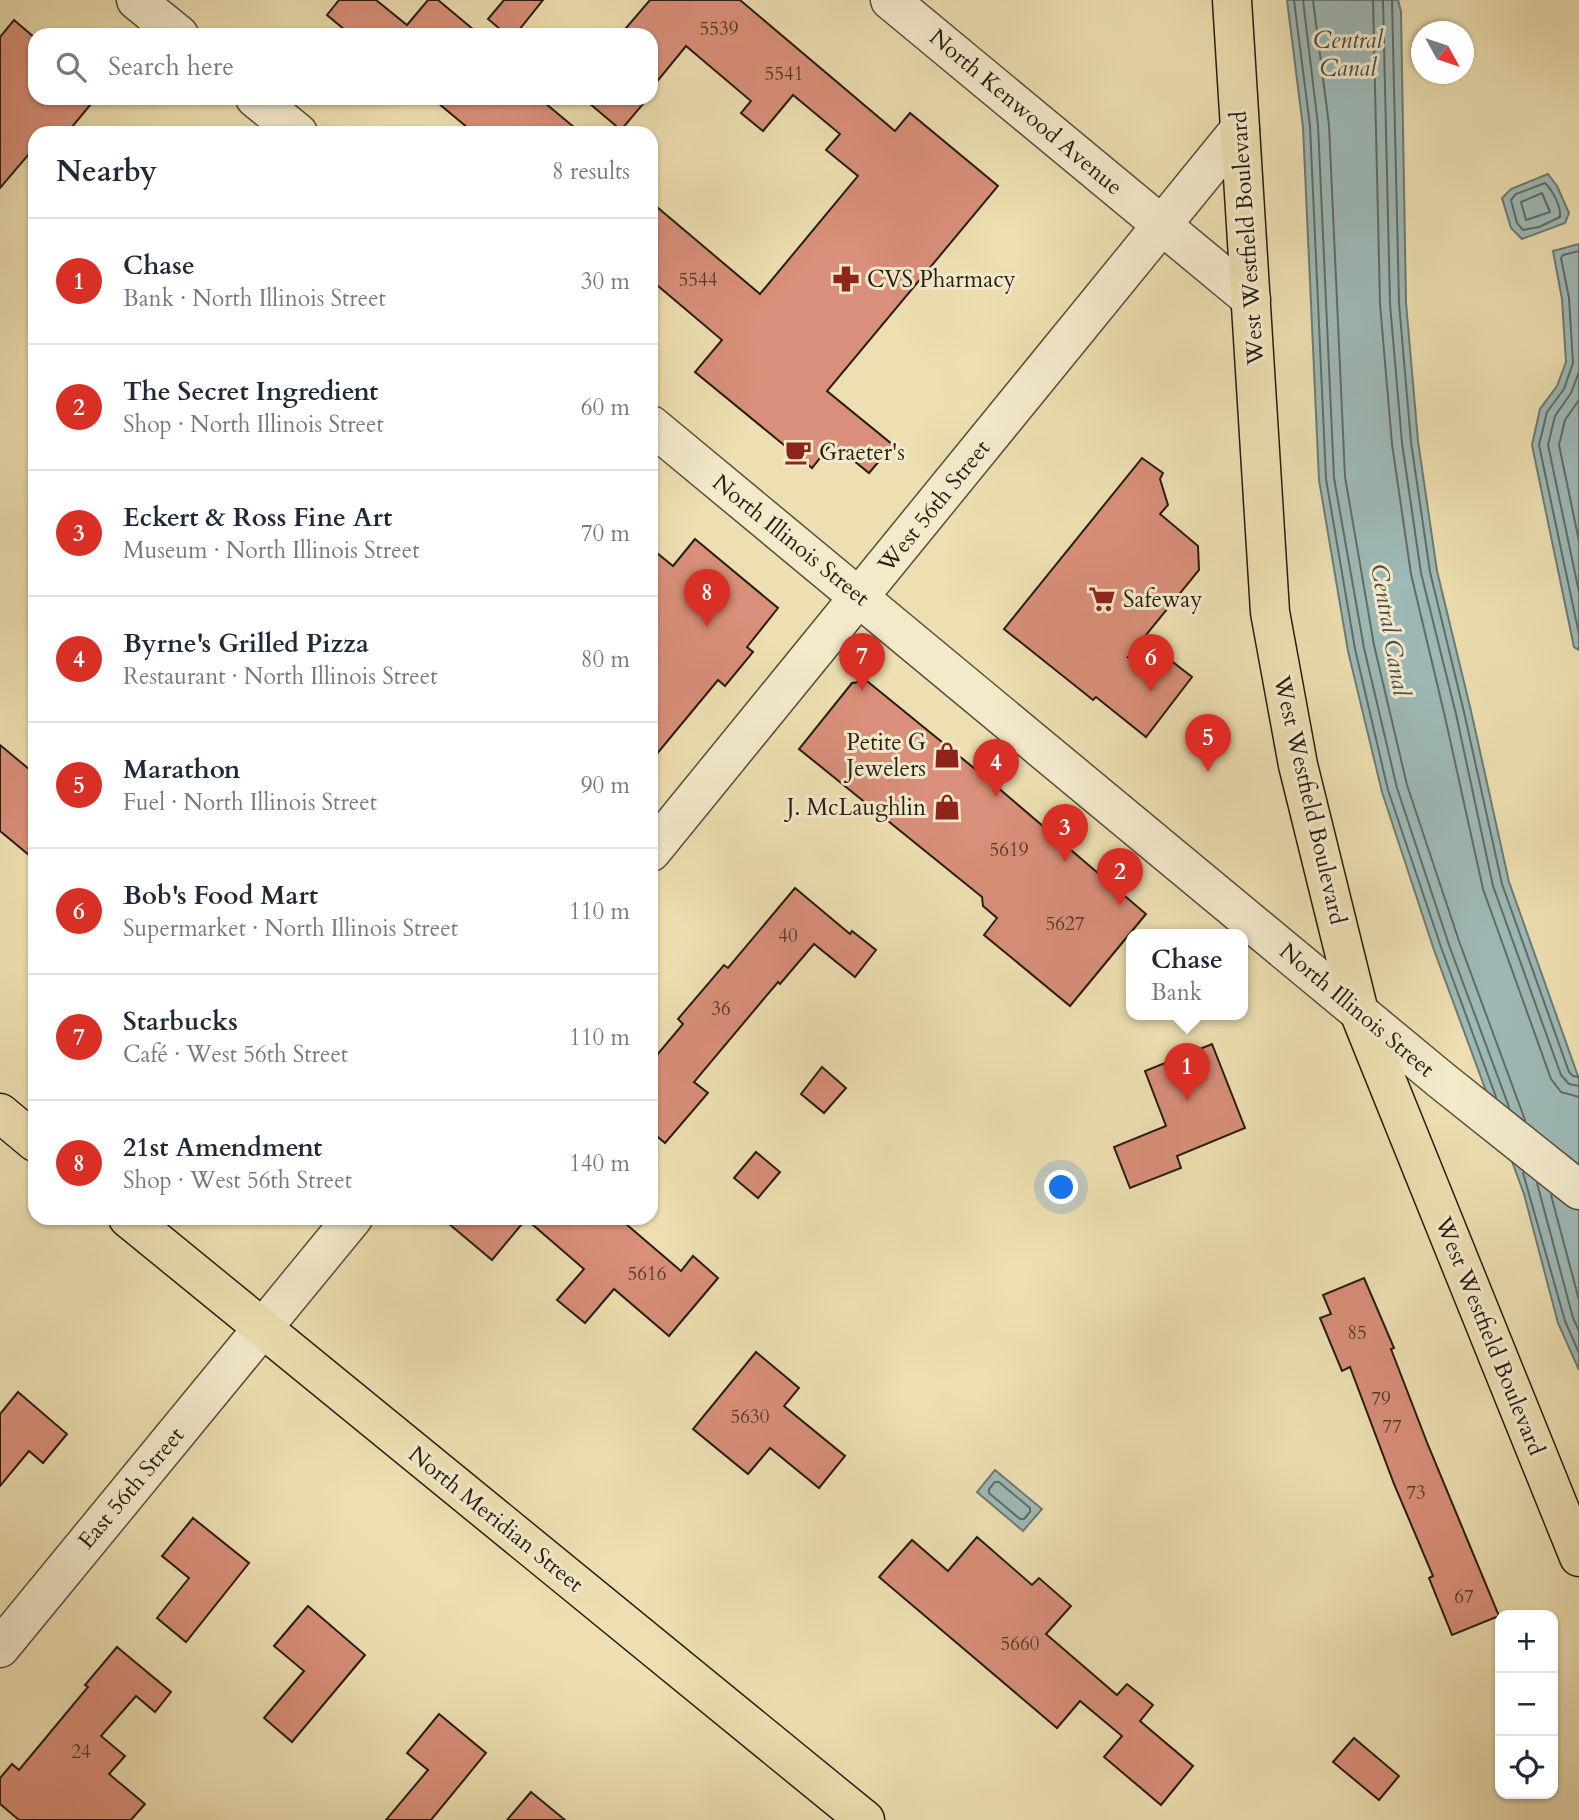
<!DOCTYPE html>
<html lang="en">
<head>
<meta charset="utf-8">
<style>
	:root { --surface:#fff; --page:#f2f2f3; --text:#1f2937; --muted:#747a83; --line:#e0e1e3; --accent:#d93025 }
	body { margin:0; font-family:Cardo,serif; background:var(--page); color:var(--text) }
	.controls { position:absolute; right:21px; bottom:21px; display:grid; overflow:hidden; border-radius:14px; box-shadow:0 2px 5px #0004 }
	.controls button { width:63px; height:63px; display:grid; place-items:center; padding:0; border:0; border-bottom:2px solid var(--line); background:var(--surface); color:var(--text); font:35px sans-serif }
	.compass { position:absolute; left:1411px; top:21px; width:63px; height:63px; border-radius:50%; background:var(--surface); box-shadow:0 2px 5px #0004; rotate:130deg }
	.you { position:absolute; left:1062px; top:1188px; width:24px; height:24px; margin:-18px; border:5px solid #fff; border-radius:50%; background:#1a73e8; box-shadow:0 0 0 10px #1a73e833 }
	.badge { display:grid; place-items:center; width:46px; height:46px; border-radius:50%; background:var(--accent); color:#fff; font-size:23px; font-weight:700 }
	.pin { position:absolute; translate:-50% -58px; filter:drop-shadow(0 2px 4px #0008) }
	.pin::after { content:''; position:absolute; top:37px; width:24px; height:21px; background:inherit; clip-path:polygon(0 0,100% 0,50% 100%) }
	.popup { position:absolute; left:1126px; top:929px; width:122px; height:91px; box-sizing:border-box; display:grid; place-content:center; border-radius:14px; background:var(--surface); filter:drop-shadow(0 2px 5px #0005); font-size:23px; white-space:nowrap; color:var(--muted) }
	.popup b { font-size:26px; color:var(--text) }
	.popup::after { content:''; position:absolute; left:50%; top:100%; margin-left:-14px; border:14px solid transparent; border-top-color:var(--surface) }
	.list { margin:0; padding:0; list-style:none }
	h2 { display:flex; justify-content:space-between; align-items:center; height:91px; margin:0; padding:0 28px; font-size:30px }
	h2 small { font-size:23px; font-weight:400; color:var(--muted) }
	.list li { display:grid; grid-template-columns:46px 1fr auto; gap:21px; align-items:center; box-sizing:border-box; height:126px; padding:0 28px; border-top:2px solid var(--line) }
	.list b { display:block; font-size:26px; white-space:nowrap }
	.list p { margin:0; font-size:23px; white-space:nowrap; color:var(--muted) }
	.list em { font-size:23px; font-style:normal; color:var(--muted) }
	.icon { flex:none; width:38px; height:38px; fill:none; stroke:currentColor; stroke-width:2; stroke-linecap:round; stroke-linejoin:round }
	.map { position:relative; flex:none; width:1579px; height:1820px; overflow:hidden }
	.search { position:absolute; background:var(--surface); box-shadow:0 2px 5px #0004; left:28px; top:28px; width:630px; height:77px; display:flex; align-items:center; gap:18px; box-sizing:border-box; padding:0 24px; border-radius:21px; color:var(--muted); font-size:26px }
	.panel { position:absolute; background:var(--surface); box-shadow:0 2px 5px #0004; left:28px; top:126px; width:630px; height:1099px; border-radius:21px }
	.map>svg:first-child { display:block }
	.water { fill:#9ebab8; stroke:#6e7b76; stroke-width:2 }
	.lines { fill:none; stroke-linecap:round; stroke-linejoin:round }
	.shore { stroke:#626c66; stroke-width:2 }
	.building { fill:#d98f79; stroke:#261d13; stroke-width:2 }
	.minor-casing { stroke:#584e3a; stroke-width:41 }
	.major-casing { stroke:#261d13; stroke-width:41 }
	.minor { stroke:#f3eacc; stroke-width:38 }
	.major { stroke:#eddfb1; stroke-width:38 }
	.labels { text-anchor:middle; dominant-baseline:central; stroke-width:6; stroke-linejoin:round; paint-order:stroke }
	.number-label { font-size:19px; fill:#533a2c }
	.street-label { font-size:23px; fill:#261d13; stroke:#f3eacc }
	.poi-label { font-size:23px; fill:#261d13; stroke:#f3eacc; text-anchor:start }
	.water-label { font-size:24px; font-style:italic; fill:#4a4c45; stroke:#f3eacc }
</style>
</head>
<body>
<div class="map">
<svg width="1579" height="1820" viewBox="0 0 1579 1820">
	<rect width="100%" height="100%" fill="#eddfb1"/>
	<filter id="stains"><feTurbulence type="fractalNoise" baseFrequency=".00286" numOctaves="4"/><feColorMatrix values="0 0 0 0 .2 0 0 0 0 .09 0 0 0 0 .02 0 0 0 .5 -.17"/></filter>
	<radialGradient id="worn" r=".72"><stop offset=".6" stop-color="#630" stop-opacity="0"/><stop offset="1" stop-color="#630" stop-opacity=".3"/></radialGradient>
	<!-- water -->
	<g class="water">
		<path d="M 1287,0 L 1398,0 L 1401,12 L 1406,303 L 1418,441 L 1437,571 L 1471,711 L 1509,882 L 1579,1079 L 1579,1370 L 1558,1323 L 1524,1194 L 1434,950 L 1382,792 L 1348,651 L 1319,480 L 1303,127 Z"/>
		<path d="M 1548,174 L 1557,186 L 1569,213 L 1565,223 L 1522,239 L 1511,228 L 1502,198 L 1511,189 Z"/>
		<path d="M 1579,244 L 1579,650 L 1574,647 L 1532,445 L 1540,409 L 1557,386 L 1566,362 L 1562,299 L 1553,251 Z"/>
		<path d="M 995,1470 L 1042,1509 L 1023,1531 L 977,1492 Z"/>
	</g>
	<g class="lines">
		<!-- shore -->
		<g class="shore">
			<path d="M 1294,0 L 1310,126 L 1326,479 L 1355,649 L 1388,790 L 1441,947 L 1496,1097"/>
			<path d="M 1303,0 L 1318,125 L 1334,478 L 1364,648 L 1397,788 L 1449,945 L 1509,1107"/>
			<path d="M 1313,0 L 1329,125 L 1345,477 L 1374,645 L 1407,785 L 1459,941 L 1525,1120"/>
			<path d="M 1373,0 L 1380,304 L 1392,444 L 1411,574 L 1445,717 L 1483,889 L 1551,1079 L 1561,1092 L 1579,1097"/>
			<path d="M 1383,0 L 1390,304 L 1402,443 L 1421,573 L 1456,714 L 1493,886 L 1561,1075 L 1569,1084 L 1579,1086"/>
			<path d="M 1392,0 L 1399,303 L 1411,442 L 1430,572 L 1464,712 L 1502,884 L 1569,1072 L 1573,1076 L 1579,1077"/>
			<path d="M 1545,183 C 1553,191 1561,206 1560,217 L 1539,227 L 1523,230 L 1517,223 L 1511,200 L 1516,194 Z"/>
			<path d="M 1542,193 L 1550,212 L 1526,220 L 1521,202 Z"/>
			<path d="M 1579,251 L 1563,255 L 1561,258 L 1569,298 L 1573,363 L 1564,389 L 1547,412 L 1539,445 L 1579,634"/>
			<path d="M 1579,372 L 1571,393 L 1555,416 L 1548,445 L 1579,592"/>
			<path d="M 1579,400 L 1565,420 L 1559,445 L 1579,541"/>
			<path d="M 1523,1173 L 1565,1321 L 1579,1353"/>
			<path d="M 1537,1183 L 1573,1318 L 1579,1331"/>
			<path d="M 1551,1195 L 1579,1300"/>
			<path d="M 995,1482 L 999,1482 L 1030,1508 L 1030,1512 L 1024,1519 L 1020,1519 L 989,1493 L 989,1489 Z"/>
		</g>
	</g>
	<!-- building -->
	<g class="building">
		<path d="M 339,0 L 376,0 L 407,25 L 428,0 L 438,0 L 480,35 L 351,35 L 327,15 Z"/>
		<path d="M 504,0 L 543,0 L 515,35 L 507,35 L 488,19 Z"/>
		<path d="M 650,0 L 740,0 L 895,131 L 910,113 L 998,186 L 827,391 L 893,445 L 869,473 L 832,443 L 812,468 L 695,372 L 722,340 L 651,280 L 651,202 L 760,294 L 858,176 L 826,150 L 840,134 L 793,95 L 763,131 L 741,113 L 751,101 L 686,46 L 651,89 L 651,35 L 620,35 Z"/>
		<path d="M 14,20 L 35,38 L 35,98 L 96,98 L 67,133 L 35,133 L 35,147 L 0,188 L 0,37 Z"/>
		<path d="M 432,98 L 539,98 L 581,133 L 474,133 Z"/>
		<path d="M 583,98 L 648,98 L 621,130 Z"/>
		<path d="M 1142,458 L 1163,473 L 1160,479 L 1168,505 L 1160,514 L 1198,546 L 1199,570 L 1128,657 L 1169,659 L 1192,677 L 1146,737 L 1096,697 L 1093,700 L 1004,629 Z"/>
		<path d="M 695,539 L 778,608 L 747,647 L 753,652 L 725,686 L 718,680 L 651,761 L 651,548 L 673,566 Z"/>
		<path d="M 867,681 L 996,786 L 1146,914 L 1070,1006 L 984,935 L 997,918 L 983,906 L 982,897 L 799,749 L 852,683 Z"/>
		<path d="M 0,745 L 35,774 L 35,860 L 0,831 Z"/>
		<path d="M 795,888 L 850,934 L 852,931 L 876,950 L 855,977 L 814,944 L 780,984 L 778,982 L 694,1082 L 708,1093 L 665,1143 L 651,1131 L 651,1062 L 683,1024 L 678,1019 L 724,965 L 728,968 Z"/>
		<path d="M 1212,1044 L 1245,1128 L 1177,1156 L 1181,1168 L 1130,1188 L 1114,1147 L 1166,1126 L 1145,1071 Z"/>
		<path d="M 822,1067 L 846,1088 L 824,1113 L 801,1094 Z"/>
		<path d="M 756,1152 L 780,1172 L 758,1198 L 734,1178 Z"/>
		<path d="M 442,1218 L 619,1218 L 681,1271 L 693,1256 L 718,1278 L 669,1336 L 614,1289 L 585,1323 L 557,1300 L 584,1269 L 526,1219 L 492,1260 Z"/>
		<path d="M 1364,1278 L 1394,1348 L 1391,1349 L 1428,1445 L 1499,1616 L 1452,1635 L 1429,1578 L 1433,1576 L 1394,1484 L 1350,1367 L 1342,1371 L 1320,1318 L 1331,1314 L 1323,1295 Z"/>
		<path d="M 756,1352 L 799,1388 L 784,1406 L 845,1456 L 819,1488 L 770,1448 L 748,1474 L 693,1429 Z"/>
		<path d="M 18,1392 L 67,1434 L 43,1463 L 29,1451 L 0,1486 L 0,1414 Z"/>
		<path d="M 193,1518 L 249,1563 L 186,1642 L 157,1618 L 189,1578 L 162,1556 Z"/>
		<path d="M 977,1537 L 1032,1585 L 1039,1578 L 1071,1606 L 1046,1634 L 1117,1695 L 1127,1684 L 1153,1705 L 1140,1721 L 1193,1766 L 1161,1805 L 1104,1757 L 1122,1736 L 1080,1701 L 1057,1728 L 879,1577 L 912,1540 L 948,1571 Z"/>
		<path d="M 308,1606 L 365,1655 L 292,1742 L 264,1718 L 304,1671 L 274,1646 Z"/>
		<path d="M 117,1647 L 171,1692 L 155,1712 L 136,1696 L 101,1736 L 125,1756 L 109,1774 L 145,1804 L 131,1820 L 19,1820 L 0,1804 L 0,1778 L 12,1764 L 19,1770 L 88,1687 L 85,1685 Z"/>
		<path d="M 439,1714 L 486,1753 L 431,1820 L 386,1820 L 428,1770 L 407,1753 Z"/>
		<path d="M 1354,1738 L 1399,1776 L 1379,1800 L 1333,1762 Z"/>
		<path d="M 531,1792 L 565,1820 L 507,1820 Z"/>
	</g>
	<g class="lines">
		<!-- minor casing -->
		<g class="minor-casing">
			<g id="minor">
				<path d="M 136,0 L 179,35"/>
				<path d="M 890,0 L 1251,299"/>
				<path d="M 255,98 L 298,133"/>
				<path d="M 651,425 L 1441,1080 L 1579,1190"/>
				<path d="M 651,852 L 1240,129"/>
				<path d="M 0,1648 L 353,1218"/>
			</g>
		</g>
		<!-- major casing -->
		<g class="major-casing">
			<g id="major">
				<path d="M 1232,0 L 1270,612 L 1298,765 L 1359,1012 L 1579,1557"/>
				<path d="M 0,1113 L 35,1142"/>
				<path d="M 128,1218 L 865,1820"/>
			</g>
		</g>
		<!-- minor -->
		<use href="#minor" class="minor"/>
		<!-- major -->
		<use href="#major" class="major"/>
	</g>
	<!-- icons -->
	<defs>
		<g id="pharmacy-bare" transform="scale(2.1)"><path d="M-2-6h4v4h4v4h-4v4h-4v-4h-4v-4h4Z" fill="#8f2418" stroke="#f3eacc" stroke-width="2.5" paint-order="stroke"/></g>
		<g id="cafe-bare" transform="scale(2.1)"><path d="M-5.5-4.5H6V0H3Q3 3.5 0 3.5H-2.5Q-5.5 3.5-5.5 0ZM3-3.2v2h1.7v-2ZM-6 4.5H4V6H-6Z" fill="#8f2418" stroke="#f3eacc" stroke-width="2.5" paint-order="stroke"/></g>
		<g id="supermarket-bare" transform="scale(2.1)"><path d="M-6-5.5h2.5l.6 2H6L4.5 2H-2.5L-4.4-4H-6ZM-1.5 3.2a1.3 1.3 0 1 0 .1 0ZM3 3.2a1.3 1.3 0 1 0 .1 0Z" fill="#8f2418" stroke="#f3eacc" stroke-width="2.5" paint-order="stroke"/></g>
		<g id="shop-bare" transform="scale(2.1)"><path d="M-5-2.5h2.3a2.7 3.5 0 0 1 5.4 0H5L5.5 6h-11ZM-1.5-2.5h3a1.5 2.3 0 0 0-3 0Z" fill="#8f2418" stroke="#f3eacc" stroke-width="2.5" paint-order="stroke"/></g>
	</defs>
	<g fill-rule="evenodd">
		<use href="#pharmacy-bare" x="846" y="279"/>
		<use href="#cafe-bare" x="798" y="452"/>
		<use href="#supermarket-bare" x="1102" y="599"/>
		<use href="#shop-bare" x="947" y="755"/>
		<use href="#shop-bare" x="947" y="807"/>
	</g>
	<g class="labels">
		<!-- number labels -->
		<g class="number-label">
			<text x="719" y="29">5539</text>
			<text x="784" y="74">5541</text>
			<text x="698" y="280">5544</text>
			<text x="1009" y="850">5619</text>
			<text x="1065" y="924">5627</text>
			<text x="788" y="936">40</text>
			<text x="721" y="1009">36</text>
			<text x="647" y="1274">5616</text>
			<text x="1357" y="1333">85</text>
			<text x="1381" y="1399">79</text>
			<text x="750" y="1417">5630</text>
			<text x="1392" y="1427">77</text>
			<text x="1416" y="1493">73</text>
			<text x="1464" y="1597">67</text>
			<text x="1020" y="1644">5660</text>
			<text x="81" y="1752">24</text>
		</g>
		<!-- street labels -->
		<g class="street-label">
			<text transform="translate(1026 112) rotate(40)">North Kenwood Avenue</text>
			<text transform="translate(1247 238) rotate(-94)">West Westfield Boulevard</text>
			<text transform="translate(934 506) rotate(-51)">West 56th Street</text>
			<text transform="translate(791 540) rotate(39)">North Illinois Street</text>
			<text transform="translate(1310 800) rotate(77)">West Westfield Boulevard</text>
			<text transform="translate(1357 1010) rotate(40)">North Illinois Street</text>
			<text transform="translate(1490 1336) rotate(68)">West Westfield Boulevard</text>
			<text transform="translate(131 1488) rotate(-50)">East 56th Street</text>
			<text transform="translate(496 1519) rotate(39)">North Meridian Street</text>
		</g>
		<!-- poi labels -->
		<g class="poi-label">
			<text x="867" y="279">CVS Pharmacy</text>
			<text x="819" y="452">Graeter's</text>
			<text x="1123" y="599">Safeway</text>
			<text x="926" y="742" text-anchor="end">Petite G<tspan x="926" dy="26">Jewelers</tspan></text>
			<text x="926" y="807" text-anchor="end">J. McLaughlin</text>
		</g>
		<!-- water labels -->
		<g class="water-label">
			<text x="1348" y="40">Central<tspan x="1348" dy="28">Canal</tspan></text>
			<text transform="translate(1390 630) rotate(80)">Central Canal</text>
		</g>
	</g>
	<rect width="100%" height="100%" filter="url(#stains)"/>
	<rect width="100%" height="100%" fill="url(#worn)"/>
</svg>
<div class="controls">
<button>+</button>
<button>−</button>
<button><svg class="icon" aria-label="locate" viewBox="0 0 24 24"><circle cx="12" cy="12" r="6"/><path d="M12 2v4M12 18v4M2 12h4M18 12h4"/></svg></button>
</div>
<svg class="compass" viewBox="-18 -18 36 36"><path d="M0-13l5 13h-10z" fill="#e53935"/><path d="M0 13l5-13h-10z" fill="#747a83"/></svg>
<div class="you"></div>
<div class="pin badge" style="left:1187px;top:1101px">1</div>
<div class="popup"><b>Chase</b>Bank</div>
<div class="pin badge" style="left:1120px;top:906px">2</div>
<div class="pin badge" style="left:1065px;top:862px">3</div>
<div class="pin badge" style="left:996px;top:797px">4</div>
<div class="pin badge" style="left:1208px;top:772px">5</div>
<div class="pin badge" style="left:1151px;top:692px">6</div>
<div class="pin badge" style="left:862px;top:691px">7</div>
<div class="pin badge" style="left:707px;top:627px">8</div>
<div class="search"><svg class="icon" aria-label="search" viewBox="0 0 24 24"><circle cx="10" cy="10" r="6"/><path d="M15 15l6 6"/></svg>Search here</div>
<section class="panel">
<h2>Nearby<small>8 results</small></h2>
<ul class="list">
<li><span class="badge">1</span><div><b>Chase</b><p>Bank · North Illinois Street</p></div><em>30 m</em></li>
<li><span class="badge">2</span><div><b>The Secret Ingredient</b><p>Shop · North Illinois Street</p></div><em>60 m</em></li>
<li><span class="badge">3</span><div><b>Eckert &amp; Ross Fine Art</b><p>Museum · North Illinois Street</p></div><em>70 m</em></li>
<li><span class="badge">4</span><div><b>Byrne's Grilled Pizza</b><p>Restaurant · North Illinois Street</p></div><em>80 m</em></li>
<li><span class="badge">5</span><div><b>Marathon</b><p>Fuel · North Illinois Street</p></div><em>90 m</em></li>
<li><span class="badge">6</span><div><b>Bob's Food Mart</b><p>Supermarket · North Illinois Street</p></div><em>110 m</em></li>
<li><span class="badge">7</span><div><b>Starbucks</b><p>Café · West 56th Street</p></div><em>110 m</em></li>
<li><span class="badge">8</span><div><b>21st Amendment</b><p>Shop · West 56th Street</p></div><em>140 m</em></li>
</ul>
</section>
</div>
</body>
</html>
